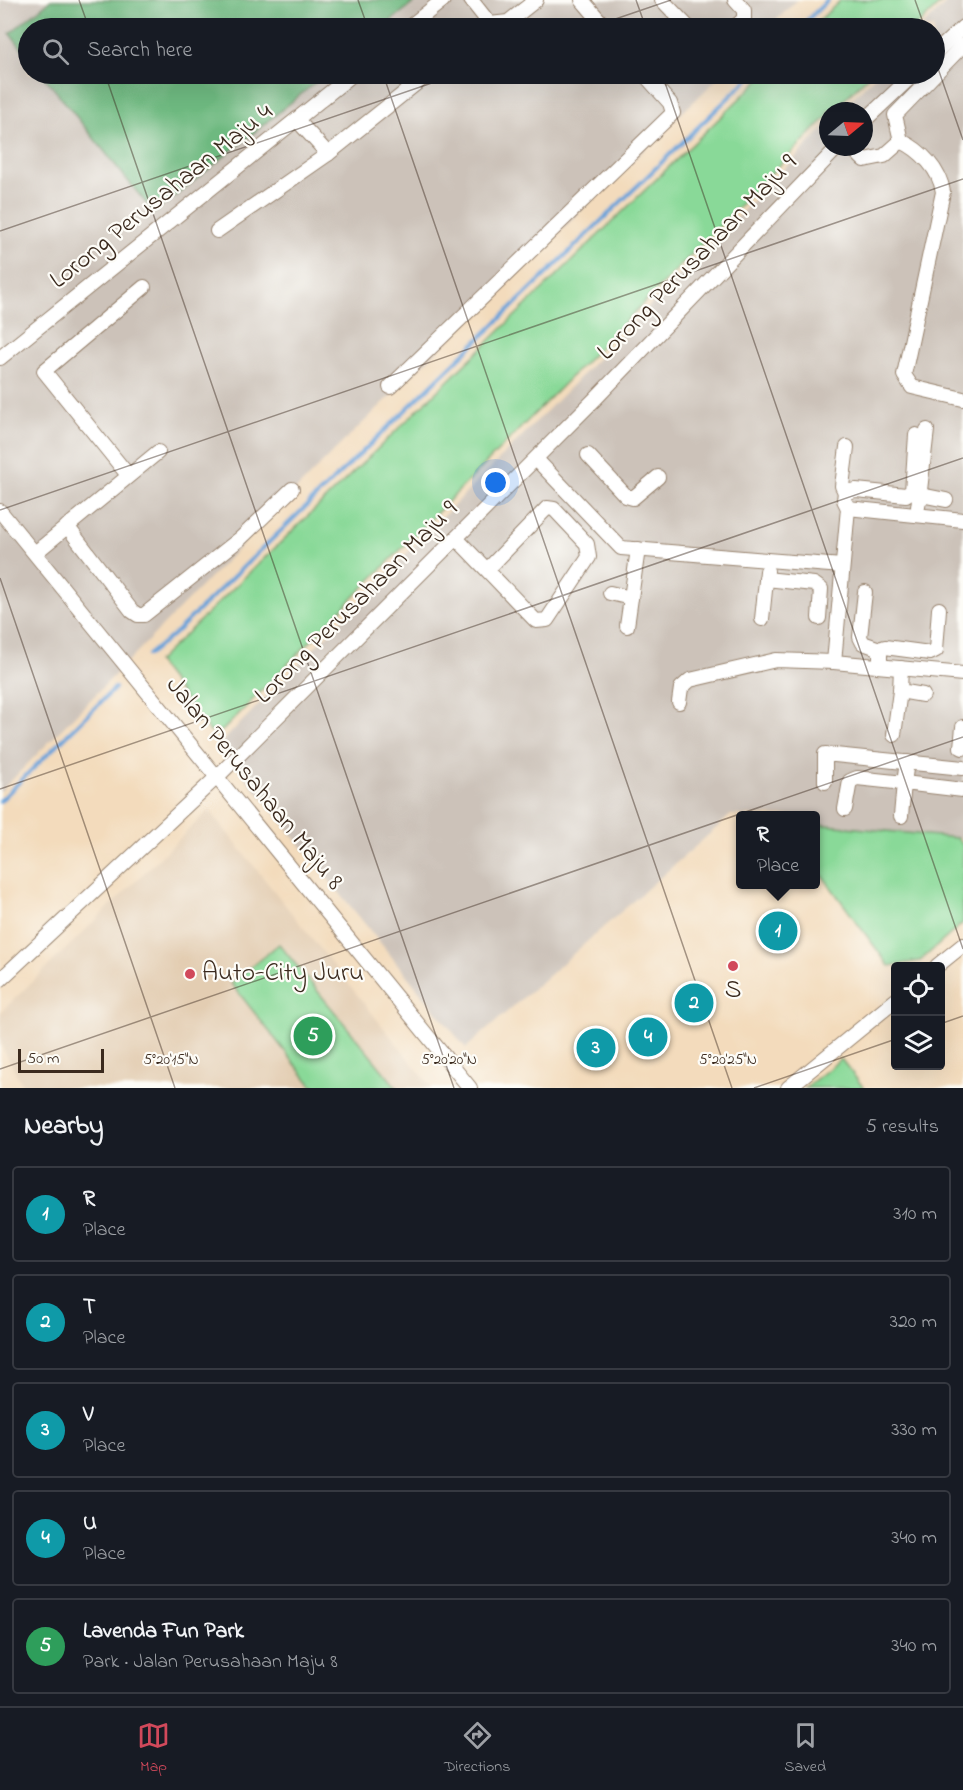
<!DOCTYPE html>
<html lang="en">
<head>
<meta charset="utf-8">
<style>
	:root { --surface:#171b24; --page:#20242c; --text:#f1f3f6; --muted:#9ea1a6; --line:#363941; --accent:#d1495b }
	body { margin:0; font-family:"Indie Flower",sans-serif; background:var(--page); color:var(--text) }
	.controls { position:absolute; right:18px; bottom:18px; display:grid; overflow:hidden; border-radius:6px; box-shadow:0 6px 24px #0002 }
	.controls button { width:54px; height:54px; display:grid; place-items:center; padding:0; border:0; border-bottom:2px solid var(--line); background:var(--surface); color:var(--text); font:30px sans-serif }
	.compass { position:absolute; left:819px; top:102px; width:54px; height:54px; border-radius:50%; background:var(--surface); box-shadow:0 6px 24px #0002; rotate:71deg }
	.scale { position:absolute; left:18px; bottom:15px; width:86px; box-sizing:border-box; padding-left:6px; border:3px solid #3b2a1e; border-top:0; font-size:16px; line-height:21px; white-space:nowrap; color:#3b2a1e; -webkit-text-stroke:4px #fdfcf7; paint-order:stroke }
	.you { position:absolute; left:496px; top:483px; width:21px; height:21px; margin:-15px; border:4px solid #fff; border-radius:50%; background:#1a73e8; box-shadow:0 0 0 9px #1a73e833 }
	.badge { display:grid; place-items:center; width:39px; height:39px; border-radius:50%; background:var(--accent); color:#fff; font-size:20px; font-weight:700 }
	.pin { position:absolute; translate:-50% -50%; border:3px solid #fff; box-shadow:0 2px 6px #0006 }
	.popup { position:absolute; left:736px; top:811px; width:84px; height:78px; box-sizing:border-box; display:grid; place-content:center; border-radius:6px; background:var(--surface); filter:drop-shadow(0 2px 4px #0005); font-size:20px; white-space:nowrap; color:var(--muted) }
	.popup b { font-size:22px; color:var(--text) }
	.popup::after { content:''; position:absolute; left:50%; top:100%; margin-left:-12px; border:12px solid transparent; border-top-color:var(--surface) }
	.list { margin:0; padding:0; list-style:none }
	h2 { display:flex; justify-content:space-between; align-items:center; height:78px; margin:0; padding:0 24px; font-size:26px }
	h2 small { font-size:20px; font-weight:400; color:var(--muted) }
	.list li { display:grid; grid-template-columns:39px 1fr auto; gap:18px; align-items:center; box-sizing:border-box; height:96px; margin:0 12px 12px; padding:0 12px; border:2px solid var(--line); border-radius:6px }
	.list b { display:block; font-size:22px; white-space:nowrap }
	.list p { margin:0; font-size:20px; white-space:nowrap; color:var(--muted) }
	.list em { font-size:20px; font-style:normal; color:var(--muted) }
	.icon { flex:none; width:33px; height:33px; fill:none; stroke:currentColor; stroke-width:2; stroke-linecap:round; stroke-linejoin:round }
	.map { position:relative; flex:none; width:963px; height:1088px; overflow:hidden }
	.search { position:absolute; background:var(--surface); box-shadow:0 6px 24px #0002; left:18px; right:18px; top:18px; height:66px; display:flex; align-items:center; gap:15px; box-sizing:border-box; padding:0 21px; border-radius:33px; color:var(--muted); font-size:22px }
	.sheet { height:618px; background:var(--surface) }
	nav { display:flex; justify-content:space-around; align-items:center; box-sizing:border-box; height:84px; border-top:2px solid var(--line); background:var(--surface); font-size:16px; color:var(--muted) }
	nav a { display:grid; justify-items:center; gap:3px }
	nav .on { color:var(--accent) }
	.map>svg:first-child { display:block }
	.built { fill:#e3cdb2 }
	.industrial { fill:#ccc2b9 }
	.green { fill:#89d998; stroke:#62825b; stroke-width:1.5 }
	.forest { fill:#6eb980; stroke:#54724f; stroke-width:1.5 }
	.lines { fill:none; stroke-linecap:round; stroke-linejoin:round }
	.stream { stroke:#6ba3da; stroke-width:4 }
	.minor-casing { stroke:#97826d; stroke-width:16 }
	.minor { stroke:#fff; stroke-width:14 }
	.ticks { fill:none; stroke:#3b2a1e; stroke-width:1.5; stroke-opacity:0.45 }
	.poi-dot { fill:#d1495b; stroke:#fdfcf7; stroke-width:2 }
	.labels { text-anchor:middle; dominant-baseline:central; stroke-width:4.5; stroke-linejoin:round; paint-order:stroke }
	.street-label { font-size:26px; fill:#3b2a1e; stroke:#fdfcf7 }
	.poi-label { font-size:26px; fill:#3b2a1e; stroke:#fdfcf7; text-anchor:start }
	.ticks-label { font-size:15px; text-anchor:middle; fill:#3b2a1e; stroke:#fdfcf7; stroke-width:4.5; stroke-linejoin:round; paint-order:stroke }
</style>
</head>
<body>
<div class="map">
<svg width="963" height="1088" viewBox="0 0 963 1088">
	<rect width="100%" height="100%" fill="#fdfcf7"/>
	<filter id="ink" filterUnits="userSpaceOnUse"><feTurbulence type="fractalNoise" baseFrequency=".0167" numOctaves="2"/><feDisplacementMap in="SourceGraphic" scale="12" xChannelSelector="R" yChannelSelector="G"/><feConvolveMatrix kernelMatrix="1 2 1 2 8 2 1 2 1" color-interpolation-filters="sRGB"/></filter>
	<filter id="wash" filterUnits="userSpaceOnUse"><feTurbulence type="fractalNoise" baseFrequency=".008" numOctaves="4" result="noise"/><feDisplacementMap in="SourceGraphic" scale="24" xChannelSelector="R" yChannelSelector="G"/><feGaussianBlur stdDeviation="1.35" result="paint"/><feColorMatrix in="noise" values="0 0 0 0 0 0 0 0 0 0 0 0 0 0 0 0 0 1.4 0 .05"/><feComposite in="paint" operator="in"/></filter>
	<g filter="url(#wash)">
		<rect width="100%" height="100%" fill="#f3dbbc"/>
		<!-- built -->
		<path class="built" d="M 209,810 L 432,1088 L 24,1088 L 0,1043 L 0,1013 Z"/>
		<!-- industrial -->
		<g class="industrial">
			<path d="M 0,0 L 797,0 L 768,28 L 28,28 L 28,74 L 722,74 L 335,450 L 0,792 Z"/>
			<path d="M 949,0 L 963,0 L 963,838 L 816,824 L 816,816 L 731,815 L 466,1048 L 219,745 L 828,124 L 828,147 L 864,147 L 864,111 L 840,111 L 877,74 L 934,74 L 934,28 L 921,28 Z"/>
		</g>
		<!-- green -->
		<g class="green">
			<path d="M 841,0 L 944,0 L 915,28 L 811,28 Z"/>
			<path d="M 765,74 L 870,74 L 833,111 L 828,111 L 828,116 L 222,731 L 210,732 L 157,662 Z"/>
			<path d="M 816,824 L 957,838 L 963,845 L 963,923 L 920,961 L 889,966 L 816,867 Z"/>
			<path d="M 279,944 L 397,1088 L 314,1088 L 231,983 Z"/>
			<path d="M 841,1059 L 864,1088 L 805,1088 Z"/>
		</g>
		<!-- forest -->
		<g class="forest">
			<path d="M 51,0 L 417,0 L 382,28 L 28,28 L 28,56 L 10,33 Z"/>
			<path d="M 42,74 L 326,74 L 154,213 Z"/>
		</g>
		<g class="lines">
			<!-- stream -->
			<g class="stream">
				<path d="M 799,28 L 828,0"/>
				<path d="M 148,655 L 173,635 L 753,74"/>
				<path d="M 0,801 L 115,688"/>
			</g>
		</g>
	</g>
	<g filter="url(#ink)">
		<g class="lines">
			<!-- minor casing -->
			<g class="minor-casing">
				<g id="minor">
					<path d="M 471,0 L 490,24"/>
					<path d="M 582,0 L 606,28"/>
					<path d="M 662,0 L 689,28"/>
					<path d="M 408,28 L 443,0"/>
					<path d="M 485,28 L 490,24 L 508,22 L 536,0"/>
					<path d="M 734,28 L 744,19 L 744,10 L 735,0"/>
					<path d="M 963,45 L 895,115 L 901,141 C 921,150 940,170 943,192 L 904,375 L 912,387 L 963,399"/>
					<path d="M 934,54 L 963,27"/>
					<path d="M 297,120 L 328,154"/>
					<path d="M 864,121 L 914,74"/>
					<path d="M 851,147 L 864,160 L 884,156 L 901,141"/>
					<path d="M 217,231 L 328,154 L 428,74"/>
					<path d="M 0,358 L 353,74"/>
					<path d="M 390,387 L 673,113 L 670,103 L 644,74"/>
					<path d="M 588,455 L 626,496 L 633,498 L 658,477"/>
					<path d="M 536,459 L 621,548 L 842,566"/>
					<path d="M 128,475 L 44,371 L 144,287"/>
					<path d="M 845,492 L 842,486 L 847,447"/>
					<path d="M 919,499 L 927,430"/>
					<path d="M 918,507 L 919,499 L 926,496 L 946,500"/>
					<path d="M 848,508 L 844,500 L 845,492 L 856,490 L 906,495 L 912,491 L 916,435"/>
					<path d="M 0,511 L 470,1088"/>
					<path d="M 963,520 L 848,508 L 834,662 L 963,674"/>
					<path d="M 67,526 L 132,611 L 138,615 L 144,615 L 241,538 L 292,489"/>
					<path d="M 456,538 L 536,621 L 547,620 L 589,557 L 587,544 L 554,509 L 547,508 L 487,570"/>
					<path d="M 35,553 L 158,452"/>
					<path d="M 766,579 L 814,584 L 821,589 L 819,618"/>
					<path d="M 865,592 L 860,637 L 863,643 L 880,649"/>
					<path d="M 610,593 L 631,598"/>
					<path d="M 762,619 L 767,571"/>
					<path d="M 627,626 L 638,549"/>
					<path d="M 880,666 L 880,649 L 885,647 L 930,653 L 936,650 L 939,609"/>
					<path d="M 901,668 L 900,691 L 923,695"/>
					<path d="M 679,702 L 681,688 L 690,680 L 776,660 L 834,662"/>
					<path d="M 963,727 L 961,747 L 963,748"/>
					<path d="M 894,735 L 900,691"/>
					<path d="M 825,782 L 825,754 L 963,768"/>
					<path d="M 845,809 L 850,781 L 857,778 L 904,783 L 907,762"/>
					<path d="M 901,816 L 904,783 L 963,790"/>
					<path d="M 937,966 L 963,945"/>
					<path d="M 0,980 L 217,777 L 595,399 L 838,147"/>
					<path d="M 788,1088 L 896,1000"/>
				</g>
			</g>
			<!-- minor -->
			<use href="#minor" class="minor"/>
		</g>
	</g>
	<!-- ticks -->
	<path class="ticks" d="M 79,0 L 89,28M 358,0 L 368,28M 636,0 L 646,28M 915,0 L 925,28M 589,28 L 671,0M 934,57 L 963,140M 105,74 L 454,1088M 383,74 L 732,1088M 662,74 L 963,949M 0,231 L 458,74M 0,510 L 963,179M 0,578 L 175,1088M 0,789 L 963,458M 940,1024 L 963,1016M 0,1069 L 963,737M 754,1088 L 896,1039"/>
	<!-- markers -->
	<g class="poi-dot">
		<circle cx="733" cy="966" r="6"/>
		<circle cx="190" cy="974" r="6"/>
	</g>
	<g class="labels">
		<!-- street labels -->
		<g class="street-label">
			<text transform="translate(162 197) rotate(-39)">Lorong Perusahaan Maju 4</text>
			<text transform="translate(698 258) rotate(-46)">Lorong Perusahaan Maju 9</text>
			<text transform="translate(357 603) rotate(-45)">Lorong Perusahaan Maju 9</text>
			<text transform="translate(254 784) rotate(51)">Jalan Perusahaan Maju 8</text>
		</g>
		<!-- poi labels -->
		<g class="poi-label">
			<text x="202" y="974">Auto-City Juru</text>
			<text x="733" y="991" text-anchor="middle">S</text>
		</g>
	</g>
	<g class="ticks-label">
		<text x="171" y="1064">5°20'15"N</text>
		<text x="449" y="1064">5°20'20"N</text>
		<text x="728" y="1064">5°20'25"N</text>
	</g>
</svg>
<div class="controls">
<button><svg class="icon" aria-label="locate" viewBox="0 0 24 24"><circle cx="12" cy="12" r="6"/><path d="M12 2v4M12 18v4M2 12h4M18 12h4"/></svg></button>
<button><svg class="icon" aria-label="layers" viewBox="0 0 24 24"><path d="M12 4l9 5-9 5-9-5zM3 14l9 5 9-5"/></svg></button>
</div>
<svg class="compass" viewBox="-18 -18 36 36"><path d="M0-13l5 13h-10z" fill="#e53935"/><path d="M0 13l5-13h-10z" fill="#9ea1a6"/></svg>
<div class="scale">50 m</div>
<div class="you"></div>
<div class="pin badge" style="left:778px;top:931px;background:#0f9aa8">1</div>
<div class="popup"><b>R</b>Place</div>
<div class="pin badge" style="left:694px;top:1003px;background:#0f9aa8">2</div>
<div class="pin badge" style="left:596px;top:1048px;background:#0f9aa8">3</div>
<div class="pin badge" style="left:648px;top:1037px;background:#0f9aa8">4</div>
<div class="pin badge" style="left:313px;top:1036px;background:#2e9e5b">5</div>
<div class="search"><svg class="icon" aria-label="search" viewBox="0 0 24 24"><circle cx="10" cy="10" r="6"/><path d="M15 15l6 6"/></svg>Search here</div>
</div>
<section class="sheet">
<h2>Nearby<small>5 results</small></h2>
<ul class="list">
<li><span class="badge" style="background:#0f9aa8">1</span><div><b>R</b><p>Place</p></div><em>310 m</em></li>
<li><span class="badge" style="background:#0f9aa8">2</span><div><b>T</b><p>Place</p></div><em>320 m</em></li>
<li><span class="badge" style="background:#0f9aa8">3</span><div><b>V</b><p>Place</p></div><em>330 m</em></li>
<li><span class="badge" style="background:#0f9aa8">4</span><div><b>U</b><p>Place</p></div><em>340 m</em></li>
<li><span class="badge" style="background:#2e9e5b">5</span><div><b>Lavenda Fun Park</b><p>Park · Jalan Perusahaan Maju 8</p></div><em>340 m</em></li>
</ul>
</section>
<nav>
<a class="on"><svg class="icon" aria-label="map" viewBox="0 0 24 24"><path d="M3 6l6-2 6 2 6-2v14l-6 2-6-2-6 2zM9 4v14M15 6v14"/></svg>Map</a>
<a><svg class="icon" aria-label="directions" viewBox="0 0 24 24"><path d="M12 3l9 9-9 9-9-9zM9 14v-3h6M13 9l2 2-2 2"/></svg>Directions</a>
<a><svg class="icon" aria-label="saved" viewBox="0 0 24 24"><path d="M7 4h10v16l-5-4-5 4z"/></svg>Saved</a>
</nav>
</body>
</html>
